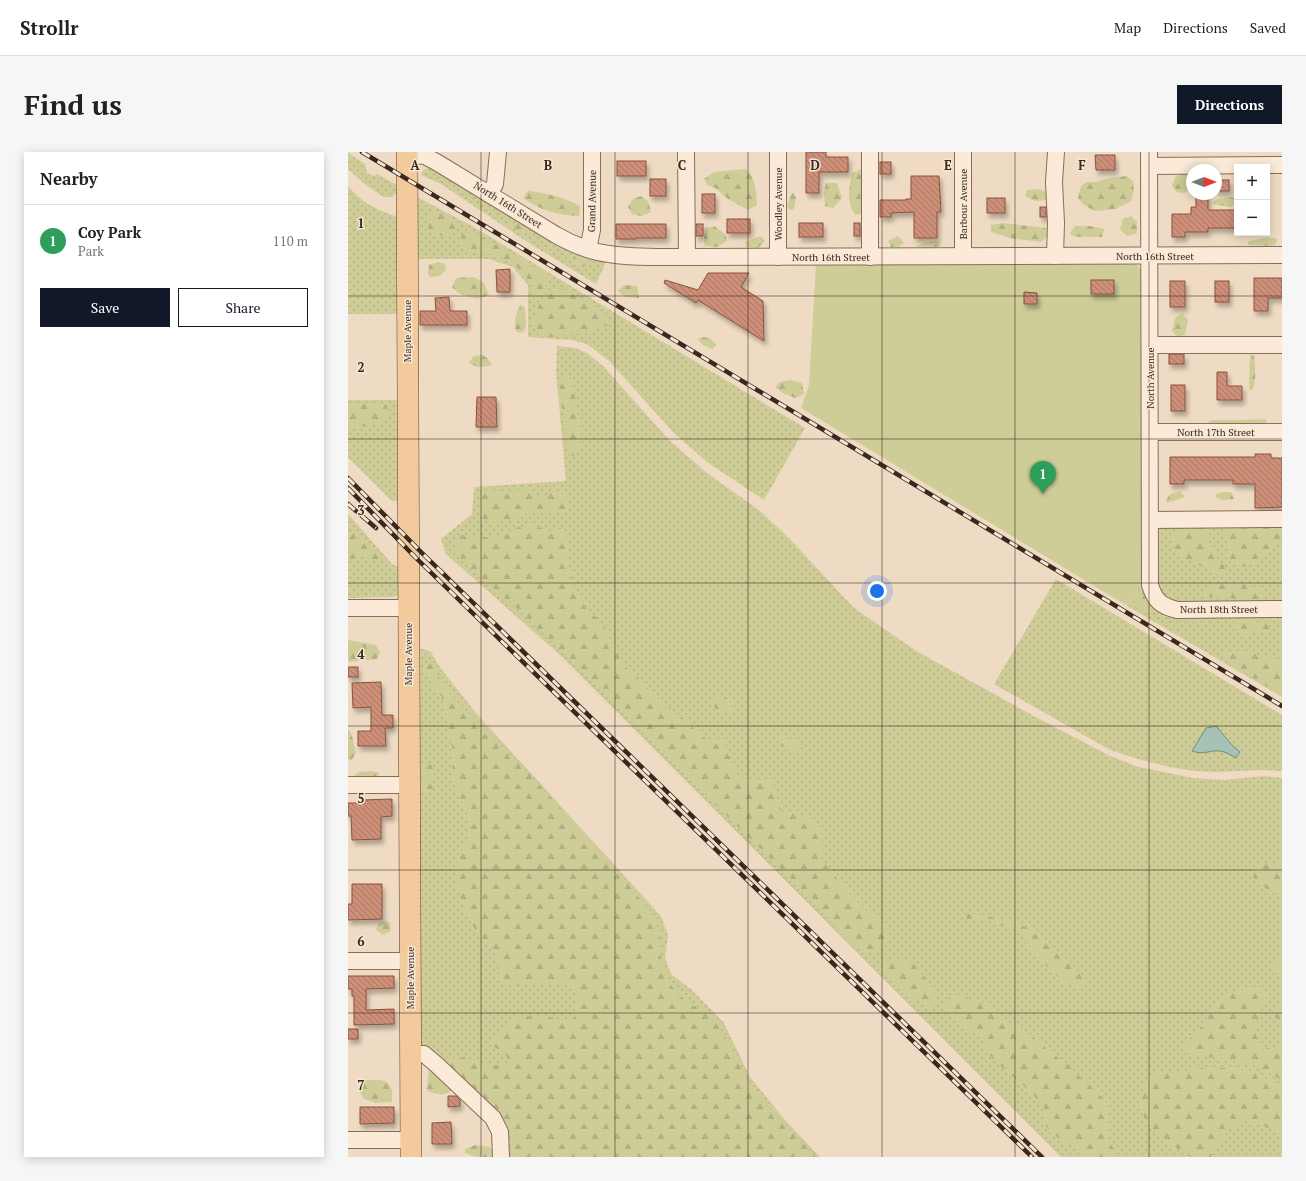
<!DOCTYPE html>
<html lang="en">
<head>
<meta charset="utf-8">
<style>
	:root { --surface:#fff; --page:#f6f6f6; --text:#222; --muted:#767676; --line:#e0e0e0; --accent:#111827 }
	body { margin:0; font-family:"PT Serif",serif; background:var(--page); color:var(--text) }
	.controls { position:absolute; right:12px; top:12px; display:grid; overflow:hidden; border-radius:0px; box-shadow:0 2px 10px #0003 }
	.controls button { width:36px; height:36px; display:grid; place-items:center; padding:0; border:0; border-bottom:1px solid var(--line); background:var(--surface); color:var(--text); font:20px sans-serif }
	.compass { position:absolute; left:838px; top:12px; width:36px; height:36px; border-radius:50%; background:var(--surface); box-shadow:0 2px 10px #0003; rotate:90deg }
	.you { position:absolute; left:529px; top:439px; width:14px; height:14px; margin:-10px; border:3px solid #fff; border-radius:50%; background:#1a73e8; box-shadow:0 0 0 6px #1a73e833 }
	.badge { display:grid; place-items:center; width:26px; height:26px; border-radius:50%; background:var(--accent); color:#fff; font-size:13px; font-weight:700 }
	.pin { position:absolute; translate:-50% -33px; filter:drop-shadow(0 1px 2px #0008) }
	.pin::after { content:''; position:absolute; top:21px; width:14px; height:12px; background:inherit; clip-path:polygon(0 0,100% 0,50% 100%) }
	.list { margin:0; padding:0; list-style:none }
	h2 { display:flex; justify-content:space-between; align-items:center; height:52px; margin:0; padding:0 16px; font-size:17px }
	h2 small { font-size:13px; font-weight:400; color:var(--muted) }
	.list li { display:grid; grid-template-columns:26px 1fr auto; gap:12px; align-items:center; box-sizing:border-box; height:72px; padding:0 16px; border-top:1px solid var(--line) }
	.list b { display:block; font-size:15px; white-space:nowrap }
	.list p { margin:0; font-size:13px; white-space:nowrap; color:var(--muted) }
	.list em { font-size:13px; font-style:normal; color:var(--muted) }
	.actions { display:flex; gap:8px; padding:12px 16px }
	.actions a { flex:1; padding:9px 0; border:1px solid var(--accent); border-radius:0px; text-align:center; font-size:14px; color:var(--accent) }
	.actions .main { background:var(--accent); color:#fff }
	.map { position:relative; flex:none; width:934px; height:1005px; overflow:hidden; border-radius:0px }
	header { display:flex; align-items:center; gap:24px; box-sizing:border-box; height:56px; padding:0 20px; background:var(--surface); border-bottom:1px solid var(--line) }
	header strong { font-size:19px }
	nav { display:flex; gap:22px; margin-inline-start:auto; font-size:14px }
	.intro { display:flex; align-items:center; justify-content:space-between; box-sizing:border-box; height:96px; padding:0 24px }
	h1 { margin:0; font-size:28px }
	.button { padding:10px 18px; border-radius:0px; background:var(--accent); color:#fff; font-size:14px; font-weight:700 }
	main { display:flex; gap:24px; padding:0 24px }
	aside { flex:1; background:var(--surface); border-radius:0px; box-shadow:0 2px 10px #0003 }
	.map>svg:first-child { display:block }
	.grass { fill:url(#grass-dots) }
	.forest { fill:url(#forest-firs) }
	.park { fill:#cecc97 }
	.water { fill:#a6c2b5; stroke:#6c9082 }
	.building { fill:url(#building-back-hatch); stroke:#8a513f; filter:url(#shadow) }
	.lines { fill:none; stroke-linecap:round; stroke-linejoin:round }
	.minor-casing { stroke:#8a6c5a; stroke-width:18 }
	.major-casing { stroke:#583b2e; stroke-width:22 }
	.minor { stroke:#faead7; stroke-width:16 }
	.major { stroke:#f3ca9b; stroke-width:21 }
	.rail-casing { stroke:#3a271e; stroke-width:4.5 }
	.rail { stroke:#f6e7d3; stroke-width:3; stroke-dasharray:9; stroke-linecap:butt }
	.grid { fill:none; stroke:#3a271e; stroke-width:1; stroke-opacity:0.55 }
	.labels { text-anchor:middle; dominant-baseline:central; stroke-width:3; stroke-linejoin:round; paint-order:stroke }
	.street-label { font-size:10px; fill:#3a271e; stroke:#f6e7d3 }
	.grid-label { font-size:13px; text-anchor:middle; font-weight:bold; fill:#3a271e; stroke:#f6e7d3; stroke-width:3; stroke-linejoin:round; paint-order:stroke }
</style>
</head>
<body>
<header>
<strong>Strollr</strong>
<nav><a>Map</a><a>Directions</a><a>Saved</a></nav>
</header>
<div class="intro"><h1>Find us</h1><a class="button">Directions</a></div>
<main>
<aside>
<h2>Nearby<small></small></h2>
<ul class="list">
<li><span class="badge" style="background:#2e9e5b">1</span><div><b>Coy Park</b><p>Park</p></div><em>110 m</em></li>
</ul>
<div class="actions"><a class="main">Save</a><a>Share</a></div>
</aside>
<div class="map">
<svg width="934" height="1005" viewBox="0 0 934 1005">
	<defs>
		<pattern id="grass-dots" width="8" height="8" patternUnits="userSpaceOnUse"><rect width="8" height="8" fill="#cecc97"/><path d="M2 2h.1M6 6h.1" fill="none" stroke="#b2af82" stroke-width="1.8" stroke-linecap="round"/></pattern>
		<pattern id="forest-firs" width="22" height="20" patternUnits="userSpaceOnUse"><rect width="22" height="20" fill="#cecc97"/><path d="M5 1l3.5 6h-7zM16 11l3.5 6h-7z" fill="#b2af82"/></pattern>
		<pattern id="building-back-hatch" width="6" height="6" patternUnits="userSpaceOnUse"><rect width="6" height="6" fill="#ce8f78"/><path d="M-1 5l2 2M0 0l6 6M5-1l2 2" fill="none" stroke="#a87562"/></pattern>
		<filter id="shadow"><feDropShadow dx="2.5" dy="4.5" stdDeviation="2" flood-color="#0004"/></filter>
	</defs>
	<rect width="100%" height="100%" fill="#efdbc3"/>
	<!-- grass -->
	<g class="grass">
		<path d="M 0,1 L 17,12 L 19,21 L 26,24 L 29,22 L 49,33 L 49,40 L 44,45 L 35,45 L 18,33 L 0,17 Z"/>
		<path d="M 80,16 L 83,16 L 243,106 L 258,110 L 248,132 L 181,91 L 93,32 L 73,23 L 75,18 Z"/>
		<path d="M 0,34 C 16,52 25,56 47,64 L 49,67 L 50,162 L 0,162 Z"/>
		<path d="M 69,45 L 124,74 L 457,276 L 416,348 L 359,310 L 326,281 L 261,209 L 239,192 L 224,188 L 180,185 L 180,133 L 165,115 L 141,107 L 68,107 Z"/>
		<path d="M 209,194 L 227,196 L 239,201 L 256,215 L 322,289 L 359,321 L 412,359 L 441,386 L 506,456 L 570,500 L 684,563 L 762,604 L 791,615 L 845,626 L 876,628 L 916,624 L 934,626 L 934,1005 L 713,1005 L 213,504 L 98,402 L 93,387 L 124,362 L 126,335 L 218,329 L 208,219 Z"/>
		<path d="M 0,248 L 50,248 L 51,349 L 44,349 L 0,305 Z"/>
		<path d="M 0,362 L 44,412 L 52,416 L 52,440 L 50,443 L 45,445 L 0,446 Z"/>
		<path d="M 934,369 L 934,450 L 828,451 C 822,448 817,446 813,439 C 807,429 811,387 811,373 Z"/>
		<path d="M 708,427 L 934,563 L 934,619 L 914,618 L 867,620 L 846,619 L 822,615 L 793,608 L 762,598 L 646,532 Z"/>
		<path d="M 795,428 C 800,446 802,455 818,465 L 934,463 L 934,545 L 781,455 Z"/>
		<path d="M 68,497 L 76,497 L 83,500 L 91,514 L 128,561 L 313,764 L 320,783 L 317,806 L 323,822 L 344,838 L 376,871 L 402,925 L 437,968 L 472,1005 L 155,1005 L 154,981 L 72,897 Z"/>
	</g>
	<!-- forest -->
	<g class="forest">
		<path d="M 398,17 C 408,27 408,39 409,53 L 400,58 L 380,47 L 367,36 L 359,33 L 356,27 L 366,20 Z"/>
		<path d="M 513,17 L 518,24 L 515,61 L 507,63 C 498,47 501,38 504,21 Z"/>
		<path d="M 836,21 L 844,23 L 844,35 L 836,41 L 829,40 L 824,34 L 827,25 Z"/>
		<path d="M 779,24 L 785,29 L 786,39 L 783,49 L 767,57 L 746,59 L 735,52 L 730,46 L 733,34 L 739,30 L 747,30 L 761,26 Z"/>
		<path d="M 478,31 L 489,31 L 494,46 L 485,56 L 477,54 L 476,40 Z"/>
		<path d="M 691,37 L 698,40 L 700,48 L 687,49 L 677,44 L 679,38 Z"/>
		<path d="M 180,39 C 199,41 215,45 232,54 L 231,64 C 209,63 194,59 175,46 Z"/>
		<path d="M 444,40 L 448,45 L 446,57 L 442,58 L 439,54 Z"/>
		<path d="M 293,44 L 300,49 L 303,60 L 293,64 L 284,62 L 280,55 L 285,47 Z"/>
		<path d="M 880,45 L 889,46 L 889,51 L 883,55 L 864,52 L 867,48 Z"/>
		<path d="M 88,59 L 102,66 L 108,74 L 108,81 L 95,84 L 83,82 L 79,72 L 80,64 Z"/>
		<path d="M 783,64 L 789,70 L 789,81 L 779,84 L 772,77 L 775,67 Z"/>
		<path d="M 161,70 L 173,73 L 180,77 L 174,80 L 159,74 Z"/>
		<path d="M 655,71 L 698,76 L 703,81 L 693,90 L 662,86 L 643,80 L 643,73 Z"/>
		<path d="M 366,74 L 377,82 L 379,89 L 369,95 L 357,94 L 356,90 L 357,76 Z"/>
		<path d="M 727,74 L 743,74 L 756,77 L 754,85 L 728,85 L 722,82 Z"/>
		<path d="M 121,80 L 128,81 L 164,101 L 198,122 C 200,133 198,140 192,149 L 186,149 C 185,143 184,137 182,131 C 176,118 159,106 146,103 C 135,101 125,102 115,98 L 112,91 L 114,83 Z"/>
		<path d="M 413,84 L 417,89 L 410,96 L 398,95 L 397,90 Z"/>
		<path d="M 550,84 L 556,91 L 550,95 L 543,95 L 540,89 Z"/>
		<path d="M 920,85 L 929,87 L 928,92 L 922,94 L 899,93 L 901,89 Z"/>
		<path d="M 587,89 L 592,90 L 593,94 L 583,96 L 568,95 L 575,91 Z"/>
		<path d="M 226,104 L 238,105 L 243,111 L 233,115 L 225,111 Z"/>
		<path d="M 90,110 L 97,112 L 98,118 L 91,124 L 82,125 L 80,122 L 81,113 Z"/>
		<path d="M 126,125 L 136,131 L 141,143 L 129,147 L 110,141 L 104,135 L 108,126 Z"/>
		<path d="M 276,133 L 289,134 L 291,146 L 277,145 L 270,139 Z"/>
		<path d="M 208,135 L 221,139 L 259,163 L 264,171 C 260,173 256,175 252,176 C 242,180 203,188 194,184 C 189,182 187,177 184,172 C 188,161 195,138 208,135 Z"/>
		<path d="M 173,152 L 177,156 L 178,170 L 177,179 L 172,181 L 168,179 C 165,169 168,162 173,152 Z"/>
		<path d="M 834,161 L 840,168 L 837,183 L 829,185 L 824,179 L 827,166 Z"/>
		<path d="M 356,185 L 363,187 L 368,193 L 364,197 L 355,193 L 349,187 Z"/>
		<path d="M 135,203 L 140,207 L 144,213 C 135,215 128,217 121,210 L 126,204 Z"/>
		<path d="M 902,203 L 906,203 C 907,215 909,228 904,239 L 901,237 Z"/>
		<path d="M 214,223 L 223,226 C 227,246 234,272 231,293 C 231,297 228,301 226,304 L 220,301 L 211,232 Z"/>
		<path d="M 442,228 L 454,231 L 456,242 L 447,246 L 434,241 L 427,235 L 432,230 Z"/>
		<path d="M 36,251 L 40,257 L 39,267 L 31,272 L 0,277 L 0,252 Z"/>
		<path d="M 917,267 L 919,270 L 914,272 L 857,272 L 864,268 L 890,268 Z"/>
		<path d="M 179,336 L 192,345 L 210,339 L 218,344 L 220,357 L 206,362 L 187,361 L 170,363 L 166,368 L 147,371 L 136,367 L 132,355 L 132,342 L 140,337 C 155,341 164,340 179,336 Z"/>
		<path d="M 832,339 L 837,345 L 819,351 L 818,348 L 822,342 Z"/>
		<path d="M 874,340 L 883,340 L 886,347 L 874,348 L 868,345 L 868,342 Z"/>
		<path d="M 185,372 L 197,378 L 203,379 L 208,374 L 216,378 L 221,395 L 221,414 L 226,435 L 238,456 L 250,467 L 260,480 L 266,496 L 277,514 L 293,528 L 303,540 L 358,587 L 376,587 C 380,602 383,614 393,626 L 406,628 L 422,627 L 428,639 L 433,659 L 444,660 L 462,665 L 474,679 L 474,708 L 501,741 L 518,758 L 541,778 L 542,786 L 529,800 L 518,801 L 503,792 L 448,732 L 172,459 L 120,415 L 109,402 L 105,392 L 112,383 L 130,384 L 145,386 L 171,375 Z"/>
		<path d="M 934,372 L 934,387 L 907,411 L 895,415 L 882,410 L 877,379 L 886,373 Z"/>
		<path d="M 860,375 L 861,394 L 872,409 L 881,418 L 875,425 L 832,404 L 825,393 L 824,385 L 830,376 Z"/>
		<path d="M 0,379 C 13,387 25,394 33,407 L 27,409 L 15,404 L 0,408 Z"/>
		<path d="M 865,431 C 885,431 900,430 918,441 L 907,448 L 864,445 L 857,443 L 855,437 Z"/>
		<path d="M 792,441 L 797,444 L 806,459 L 804,464 L 788,456 L 786,450 Z"/>
		<path d="M 887,469 L 920,470 L 922,479 L 896,483 L 883,475 Z"/>
		<path d="M 0,488 L 28,493 L 32,500 L 29,507 L 0,510 Z"/>
		<path d="M 877,500 C 898,500 914,502 934,511 L 934,543 L 880,511 L 875,507 Z"/>
		<path d="M 81,507 L 92,527 L 104,544 L 173,613 L 258,705 L 293,748 L 309,771 L 312,785 L 311,798 L 322,832 L 331,843 L 345,854 L 356,855 L 367,866 L 409,944 L 468,1005 L 166,1005 L 164,1003 L 163,980 L 157,972 L 136,945 L 102,918 L 98,910 C 112,898 130,912 146,913 C 150,913 155,912 159,911 L 159,900 L 147,896 L 145,887 C 148,883 151,878 155,874 C 166,864 185,861 200,865 C 210,867 213,869 224,869 L 229,856 L 230,840 L 215,832 L 188,832 L 161,834 L 151,826 L 149,809 L 144,796 L 134,787 L 121,768 L 112,746 L 107,725 L 110,706 L 119,688 L 122,677 L 120,661 L 113,649 L 104,629 L 105,599 L 94,545 L 84,533 L 77,518 Z"/>
		<path d="M 364,545 L 376,545 L 385,552 L 383,559 L 375,561 L 369,559 L 365,552 Z"/>
		<path d="M 0,577 C 6,583 5,593 8,601 L 3,609 L 0,607 Z"/>
		<path d="M 432,585 C 443,585 449,589 455,598 L 451,602 L 431,593 Z"/>
		<path d="M 77,610 L 86,615 L 85,637 L 80,642 L 73,639 L 73,620 Z"/>
		<path d="M 24,619 L 31,621 L 31,623 L 24,626 L 8,624 L 6,623 L 12,620 Z"/>
		<path d="M 923,711 L 934,715 L 934,743 C 922,740 913,734 905,725 L 909,714 Z"/>
		<path d="M 619,762 L 628,762 L 666,770 L 688,780 L 725,813 L 736,826 L 737,839 L 719,832 L 695,811 L 669,778 L 646,770 L 630,769 L 619,767 Z"/>
		<path d="M 36,769 L 42,770 L 43,779 L 35,783 L 28,778 L 30,772 Z"/>
		<path d="M 551,806 L 566,812 L 579,828 L 590,850 L 583,855 L 561,845 L 542,828 L 536,820 L 535,810 Z"/>
		<path d="M 934,807 L 934,824 L 929,822 L 923,815 L 924,810 Z"/>
		<path d="M 912,836 L 920,842 C 915,854 904,876 910,889 C 911,892 914,894 916,897 L 934,893 L 934,928 C 925,924 916,917 906,914 C 884,905 858,907 835,900 L 834,893 L 850,880 L 864,857 L 883,839 Z"/>
		<path d="M 614,844 L 640,854 L 652,867 L 675,877 L 706,903 L 719,911 L 729,922 L 749,940 L 760,952 L 761,960 L 759,971 L 759,982 L 764,994 L 772,1005 L 741,1005 L 712,987 L 699,977 L 695,953 L 676,934 L 658,919 L 637,899 L 636,887 C 622,879 601,868 595,851 L 602,845 Z"/>
		<path d="M 928,853 L 934,853 L 934,870 L 931,870 L 925,862 Z"/>
		<path d="M 856,916 L 879,916 L 903,919 L 934,934 L 934,981 L 907,971 L 894,969 L 890,973 L 879,976 L 874,990 L 866,1002 L 862,1005 L 843,1005 L 820,991 L 804,978 L 795,964 L 791,947 L 796,934 L 804,924 L 816,919 L 832,919 Z"/>
		<path d="M 81,917 L 89,917 L 105,938 C 97,944 87,943 79,938 Z"/>
		<path d="M 16,928 L 33,928 L 39,930 L 44,938 L 44,950 L 28,951 L 16,947 L 12,940 L 12,932 Z"/>
		<path d="M 127,993 L 141,995 L 148,1000 L 149,1005 L 128,1005 L 117,1001 L 117,997 Z"/>
	</g>
	<!-- park -->
	<path class="park" d="M 782,111 L 789,113 L 794,119 L 795,428 L 781,455 L 453,256 L 461,233 L 468,112 Z"/>
	<!-- water -->
	<path class="water" d="M 868,574 L 884,593 L 892,600 L 888,606 C 884,604 880,601 876,600 C 866,596 856,604 844,599 L 858,576 Z"/>
	<!-- building -->
	<g class="building">
		<path d="M 458,0 L 478,0 L 478,5 L 500,5 L 500,20 L 471,20 L 471,41 L 458,41 Z"/>
		<path d="M 747,3 L 767,3 L 767,18 L 748,18 Z"/>
		<rect x="269" y="9" width="29" height="15"/>
		<rect x="532" y="10" width="11" height="12"/>
		<path d="M 563,24 L 591,24 L 593,60 L 589,60 L 589,86 L 566,86 L 566,60 L 543,61 L 543,65 L 532,65 L 532,48 L 558,48 L 558,47 L 563,47 Z"/>
		<rect x="302" y="27" width="16" height="17"/>
		<rect x="868" y="28" width="13" height="11"/>
		<rect x="354" y="42" width="13" height="19"/>
		<path d="M 848,42 L 860,42 L 860,58 L 889,58 L 889,76 L 860,76 L 860,80 L 837,80 L 837,85 L 824,85 L 824,62 L 843,62 L 843,55 L 848,55 Z"/>
		<rect x="639" y="46" width="18" height="15"/>
		<rect x="692" y="55" width="6" height="10"/>
		<rect x="379" y="67" width="23" height="14"/>
		<rect x="451" y="71" width="24" height="14"/>
		<rect x="506" y="71" width="6" height="13"/>
		<path d="M 268,72 L 318,72 L 318,86 L 288,86 L 288,87 L 268,87 Z"/>
		<rect x="348" y="72" width="7" height="12"/>
		<path d="M 162,117 L 162,140 L 149,140 L 148,118 Z"/>
		<path d="M 360,121 L 401,121 L 393,135 L 415,149 L 416,189 L 350,148 L 348,151 L 316,131 L 317,128 L 350,138 Z"/>
		<path d="M 906,126 L 934,126 L 934,146 L 920,146 L 920,159 L 906,159 Z"/>
		<rect x="743" y="128" width="23" height="14"/>
		<rect x="822" y="129" width="15" height="26"/>
		<rect x="867" y="129" width="14" height="21"/>
		<path d="M 676,140 L 689,141 L 689,152 L 676,152 Z"/>
		<path d="M 101,145 L 102,159 L 119,159 L 119,173 L 72,173 L 72,159 L 88,159 L 87,146 Z"/>
		<rect x="821" y="202" width="15" height="10"/>
		<path d="M 869,220 L 879,220 L 879,234 L 894,234 L 894,248 L 869,248 Z"/>
		<rect x="823" y="233" width="14" height="26"/>
		<path d="M 129,245 L 148,245 L 149,275 L 128,275 Z"/>
		<path d="M 907,302 L 923,302 L 923,306 L 934,306 L 934,355 L 907,356 L 907,332 L 885,332 L 885,328 L 836,328 L 836,332 L 822,332 L 822,305 L 907,305 Z"/>
		<rect x="0" y="515" width="10" height="10"/>
		<path d="M 33,530 L 34,563 L 45,563 L 45,576 L 37,576 L 38,594 L 10,594 L 10,579 L 23,579 L 23,555 L 5,556 L 4,531 Z"/>
		<path d="M 44,647 L 44,664 L 33,665 L 33,687 L 4,688 L 3,664 L 0,664 L 0,651 L 14,651 L 14,648 Z"/>
		<path d="M 4,732 L 34,732 L 34,767 L 0,768 L 0,752 L 4,752 Z"/>
		<path d="M 0,824 L 46,824 L 46,836 L 18,837 L 18,858 L 46,857 L 46,872 L 6,873 L 6,844 L 4,844 L 4,837 L 0,837 Z"/>
		<rect x="0" y="877" width="10" height="10"/>
		<path d="M 100,944 L 108,944 L 112,948 L 112,954 L 100,955 Z"/>
		<path d="M 12,955 L 46,955 L 46,971 L 12,972 Z"/>
		<path d="M 103,970 L 104,992 L 84,992 L 84,971 Z"/>
	</g>
	<g class="lines">
		<!-- minor casing -->
		<g class="minor-casing">
			<g id="minor">
				<path d="M 338,0 L 339,105"/>
				<path d="M 430,0 L 430,105"/>
				<path d="M 522,0 L 522,105"/>
				<path d="M 615,0 L 615,104"/>
				<path d="M 801,0 L 802,433 C 807,449 813,454 829,458 L 934,457"/>
				<path d="M 59,3 L 77,4 L 90,11 L 208,83 C 224,92 243,100 261,102 C 286,106 313,105 339,105 L 934,103"/>
				<path d="M 801,14 L 934,13"/>
				<path d="M 141,42 L 147,32 L 150,0"/>
				<path d="M 240,97 L 244,78 L 244,0"/>
				<path d="M 707,104 L 708,71 L 706,30 L 708,0"/>
				<path d="M 802,193 L 934,193"/>
				<path d="M 802,280 L 934,280"/>
				<path d="M 802,368 L 934,367"/>
				<path d="M 0,456 L 60,456"/>
				<path d="M 0,633 L 61,633"/>
				<path d="M 0,809 L 62,809"/>
				<path d="M 62,902 L 76,902 L 89,913 L 145,966 L 152,980 L 153,1005"/>
				<path d="M 0,988 L 63,988"/>
			</g>
		</g>
		<!-- major casing -->
		<g class="major-casing">
			<path id="major" d="M 59,0 L 63,1005"/>
		</g>
		<!-- minor -->
		<use href="#minor" class="minor"/>
		<!-- major -->
		<use href="#major" class="major"/>
		<!-- rail casing -->
		<g class="rail-casing">
			<g id="rail">
				<path d="M 14,0 L 934,554"/>
				<path d="M 0,326 L 73,400 L 694,1005"/>
				<path d="M 0,336 L 67,405 L 684,1005"/>
				<path d="M 0,352 L 28,376"/>
			</g>
		</g>
		<!-- rail -->
		<use href="#rail" class="rail"/>
	</g>
	<!-- grid -->
	<path class="grid" d="M 133,0 L 133,1005M 267,0 L 267,1005M 400,0 L 400,1005M 534,0 L 534,1005M 667,0 L 667,1005M 801,0 L 801,1005M 0,144 L 934,144M 0,287 L 934,287M 0,431 L 934,431M 0,574 L 934,574M 0,718 L 934,718M 0,861 L 934,861"/>
	<g class="labels">
		<!-- street labels -->
		<g class="street-label">
			<text transform="translate(244 49) rotate(-89)">Grand Avenue</text>
			<text transform="translate(430 52) rotate(-90)">Woodley Avenue</text>
			<text transform="translate(615 52) rotate(-90)">Barbour Avenue</text>
			<text transform="translate(160 53) rotate(32)">North 16th Street</text>
			<text x="807" y="104">North 16th Street</text>
			<text x="483" y="105">North 16th Street</text>
			<text transform="translate(59 179) rotate(-90)">Maple Avenue</text>
			<text transform="translate(802 226) rotate(-90)">North Avenue</text>
			<text x="868" y="280">North 17th Street</text>
			<text x="871" y="457">North 18th Street</text>
			<text transform="translate(60 502) rotate(-90)">Maple Avenue</text>
			<text transform="translate(62 826) rotate(-90)">Maple Avenue</text>
		</g>
	</g>
	<g class="grid-label">
		<text x="67" y="18">A</text>
		<text x="200" y="18">B</text>
		<text x="334" y="18">C</text>
		<text x="467" y="18">D</text>
		<text x="600" y="18">E</text>
		<text x="734" y="18">F</text>
		<text x="13" y="76">1</text>
		<text x="13" y="220">2</text>
		<text x="13" y="363">3</text>
		<text x="13" y="507">4</text>
		<text x="13" y="651">5</text>
		<text x="13" y="794">6</text>
		<text x="13" y="938">7</text>
	</g>
</svg>
<div class="controls">
<button>+</button>
<button>−</button>
</div>
<svg class="compass" viewBox="-18 -18 36 36"><path d="M0-13l5 13h-10z" fill="#e53935"/><path d="M0 13l5-13h-10z" fill="#767676"/></svg>
<div class="you"></div>
<div class="pin badge" style="left:695px;top:342px;background:#2e9e5b">1</div>
</div>
</main>
</body>
</html>
